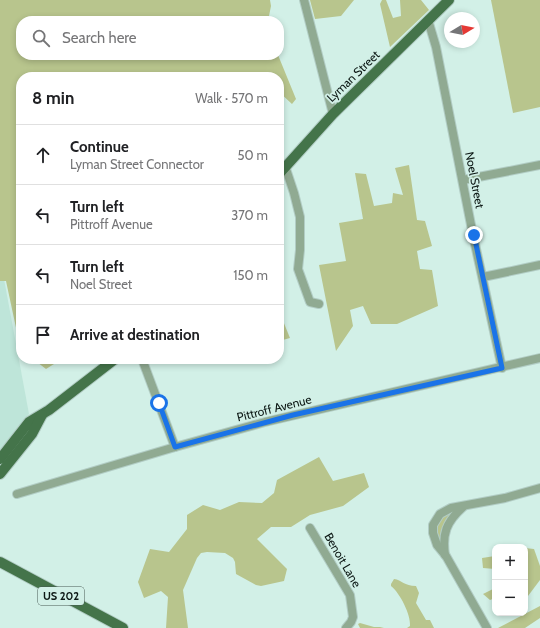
<!DOCTYPE html>
<html lang="en">
<head>
<meta charset="utf-8">
<style>
	:root { --surface:#fff; --page:#f2f2f2; --text:#202124; --muted:#757577; --line:#e0e0e0 }
	body { margin:0; font-family:Cabin,sans-serif; background:var(--page); color:var(--text) }
	.controls { position:absolute; right:12px; bottom:12px; display:grid; overflow:hidden; border-radius:8px; box-shadow:0 2px 6px #0003 }
	.controls button { width:36px; height:36px; display:grid; place-items:center; padding:0; border:0; border-bottom:1px solid var(--line); background:var(--surface); color:var(--text); font:20px sans-serif }
	.compass { position:absolute; left:444px; top:12px; width:36px; height:36px; border-radius:50%; background:var(--surface); box-shadow:0 2px 6px #0003; rotate:80deg }
	.stop { position:absolute; width:12px; height:12px; margin:-9px; border:3px solid #1a73e8; border-radius:50%; background:#fff }
	.stop.end { background:#1a73e8; border-color:#fff; box-shadow:0 1px 4px #0008 }
	.list { margin:0; padding:0; list-style:none }
	h2 { display:flex; justify-content:space-between; align-items:center; height:52px; margin:0; padding:0 16px; font-size:17px }
	h2 small { font-size:13px; font-weight:400; color:var(--muted) }
	.list li { display:grid; grid-template-columns:26px 1fr auto; gap:12px; align-items:center; box-sizing:border-box; height:60px; padding:0 16px; border-top:1px solid var(--line) }
	.list b { display:block; font-size:15px; white-space:nowrap }
	.list p { margin:0; font-size:13px; white-space:nowrap; color:var(--muted) }
	.list em { font-size:13px; font-style:normal; color:var(--muted) }
	.icon { flex:none; width:22px; height:22px; fill:none; stroke:currentColor; stroke-width:2; stroke-linecap:round; stroke-linejoin:round }
	.map { position:relative; flex:none; width:540px; height:628px; overflow:hidden }
	.search { position:absolute; background:var(--surface); box-shadow:0 2px 6px #0003; left:16px; top:16px; width:268px; height:44px; display:flex; align-items:center; gap:10px; box-sizing:border-box; padding:0 14px; border-radius:16px; color:var(--muted); font-size:15px }
	.panel { position:absolute; background:var(--surface); box-shadow:0 2px 6px #0003; left:16px; top:72px; width:268px; height:292px; border-radius:16px }
	.map>svg:first-child { display:block }
	.built { fill:#bee5d9 }
	.green { fill:#b8c58d }
	.lines { fill:none; stroke-linecap:round; stroke-linejoin:round }
	.minor-casing { stroke:#b2cdc5; stroke-width:10 }
	.major-casing { stroke:#b2cdc5; stroke-width:12 }
	.minor { stroke:#90aa92; stroke-width:8 }
	.major { stroke:#44744a; stroke-width:10 }
	.route { stroke:#1a73e8; stroke-width:5 }
	.labels { text-anchor:middle; dominant-baseline:central; stroke-width:3.5; stroke-linejoin:round; paint-order:stroke }
	.shield { fill:#d2f0e7; stroke:#475853; stroke-width:1 }
	.shield-label { font-size:11px; font-weight:bold; fill:#0c1714 }
	.street-label { font-size:12px; fill:#0c1714; stroke:#d2f0e7 }
</style>
</head>
<body>
<div class="map">
<svg width="540" height="628" viewBox="0 0 540 628">
	<rect width="100%" height="100%" fill="#d2f0e7"/>
	<!-- built -->
	<path class="built" d="M 4,279 L 29,414 L 0,450 L 0,280 Z"/>
	<!-- green -->
	<g class="green">
		<path d="M 0,0 L 270,0 L 271,6 L 268,21 L 21,21 L 21,55 L 278,55 L 296,99 L 292,104 L 279,92 L 279,77 L 241,77 L 225,72 L 225,77 L 21,77 L 21,351 L 6,281 L 0,281 Z"/>
		<path d="M 310,0 L 354,0 L 341,16 L 315,19 Z"/>
		<path d="M 382,0 L 386,0 L 393,18 L 401,16 L 400,0 L 421,0 L 429,10 L 390,47 L 380,4 Z"/>
		<path d="M 491,0 L 540,0 L 540,107 L 513,113 Z"/>
		<path d="M 409,165 L 417,220 L 425,221 L 432,246 L 417,251 L 420,269 L 432,270 L 438,306 L 397,324 L 371,324 L 363,306 L 350,310 L 353,326 L 336,351 L 319,265 L 346,261 L 339,223 L 363,219 L 355,173 L 366,174 L 374,206 L 392,203 L 393,193 L 403,195 L 395,168 Z"/>
		<path d="M 279,311 L 290,338 L 279,341 Z"/>
		<path d="M 33,359 L 62,359 L 46,369 Z"/>
		<path d="M 319,457 L 333,481 L 364,473 L 369,487 L 343,506 L 310,515 L 291,527 L 271,527 L 257,539 L 287,569 L 284,581 L 261,586 L 256,585 L 236,574 L 235,562 L 233,558 L 225,553 L 207,552 L 201,553 L 197,558 L 183,590 L 188,628 L 166,628 L 168,597 L 161,591 L 144,598 L 138,582 L 150,549 L 169,552 L 187,529 L 187,515 L 203,505 L 220,510 L 239,502 L 262,503 L 274,493 L 277,480 Z"/>
		<path d="M 452,511 L 453,512 L 441,542 L 439,543 L 435,530 L 440,517 Z"/>
		<path d="M 525,548 L 534,549 L 540,566 L 540,580 L 525,600 Z"/>
		<path d="M 495,556 L 495,569 L 483,568 L 482,558 Z"/>
		<path d="M 394,579 C 402,580 404,586 416,586 L 419,593 L 416,603 L 426,620 L 430,620 L 434,628 L 407,628 L 410,626 C 411,615 400,593 391,586 L 391,584 Z"/>
		<path d="M 495,588 L 495,598 L 490,600 L 483,594 Z"/>
		<path d="M 540,606 L 540,618 L 525,628 L 498,628 Z"/>
		<path d="M 360,623 L 374,627 L 380,627 L 384,628 L 360,628 L 358,624 Z"/>
	</g>
	<g class="lines">
		<!-- minor casing -->
		<g class="minor-casing">
			<g id="minor">
				<path d="M 304,0 L 333,114"/>
				<path d="M 428,20 L 436,47 L 473,235 L 502,368"/>
				<path d="M 285,166 L 294,193 L 300,217 L 300,250 L 298,269 L 310,302 L 319,304"/>
				<path d="M 463,180 L 540,165"/>
				<path d="M 483,277 L 540,265"/>
				<path d="M 142,359 L 175,447"/>
				<path d="M 17,494 L 175,447 L 265,422 L 540,358"/>
				<path d="M 310,528 L 350,595 L 353,617 L 351,622 L 346,628"/>
				<path d="M 445,555 C 442,534 446,522 463,507"/>
				<path d="M 487,628 L 446,556 L 437,545 L 433,533 L 433,525 L 440,514 L 451,508 L 505,498 L 540,488"/>
			</g>
		</g>
		<!-- major casing -->
		<g class="major-casing">
			<g id="major">
				<path d="M 279,174 L 333,114 L 449,0"/>
				<path d="M 0,459 L 29,422 L 49,410 L 115,359"/>
				<path d="M 0,474 L 32,434 L 42,415"/>
				<path d="M 0,562 L 123,628"/>
			</g>
		</g>
		<!-- minor -->
		<use href="#minor" class="minor"/>
		<!-- major -->
		<use href="#major" class="major"/>
	</g>
	<g class="lines">
		<!-- route -->
		<path class="route" d="M 159,403 L 175,447 L 293,415 L 502,368 L 474,235"/>
	</g>
	<g class="labels">
		<!-- shield labels -->
		<rect class="shield" x="38" y="587" width="46" height="18" rx="3"/>
		<g class="shield-label">
			<text x="61" y="596">US 202</text>
		</g>
		<!-- street labels -->
		<g class="street-label">
			<text transform="translate(353 76) rotate(-44)">Lyman Street</text>
			<text transform="translate(475 180) rotate(79)">Noel Street</text>
			<text transform="translate(274 408) rotate(-14)">Pittroff Avenue</text>
			<text transform="translate(343 560) rotate(60)">Benoit Lane</text>
		</g>
	</g>
</svg>
<div class="controls">
<button>+</button>
<button>−</button>
</div>
<svg class="compass" viewBox="-18 -18 36 36"><path d="M0-13l5 13h-10z" fill="#e53935"/><path d="M0 13l5-13h-10z" fill="#757577"/></svg>
<div class="stop" style="left:159px;top:403px"></div>
<div class="stop end" style="left:474px;top:235px"></div>
<div class="search"><svg class="icon" aria-label="search" viewBox="0 0 24 24"><circle cx="10" cy="10" r="6"/><path d="M15 15l6 6"/></svg>Search here</div>
<section class="panel">
<h2>8 min<small>Walk · 570 m</small></h2>
<ul class="list">
<li><svg class="icon" aria-label="ahead" viewBox="0 0 24 24"><path d="M12 20V5M6 11l6-6 6 6"/></svg><div><b>Continue</b><p>Lyman Street Connector</p></div><em>50 m</em></li>
<li><svg class="icon" aria-label="left" viewBox="0 0 24 24"><path d="M17 20v-9H6M10 6l-5 5 5 5"/></svg><div><b>Turn left</b><p>Pittroff Avenue</p></div><em>370 m</em></li>
<li><svg class="icon" aria-label="left" viewBox="0 0 24 24"><path d="M17 20v-9H6M10 6l-5 5 5 5"/></svg><div><b>Turn left</b><p>Noel Street</p></div><em>150 m</em></li>
<li><svg class="icon" aria-label="arrive" viewBox="0 0 24 24"><path d="M6 21V4h12l-3 4 3 4H6"/></svg><div><b>Arrive at destination</b></div></li>
</ul>
</section>
</div>
</body>
</html>
